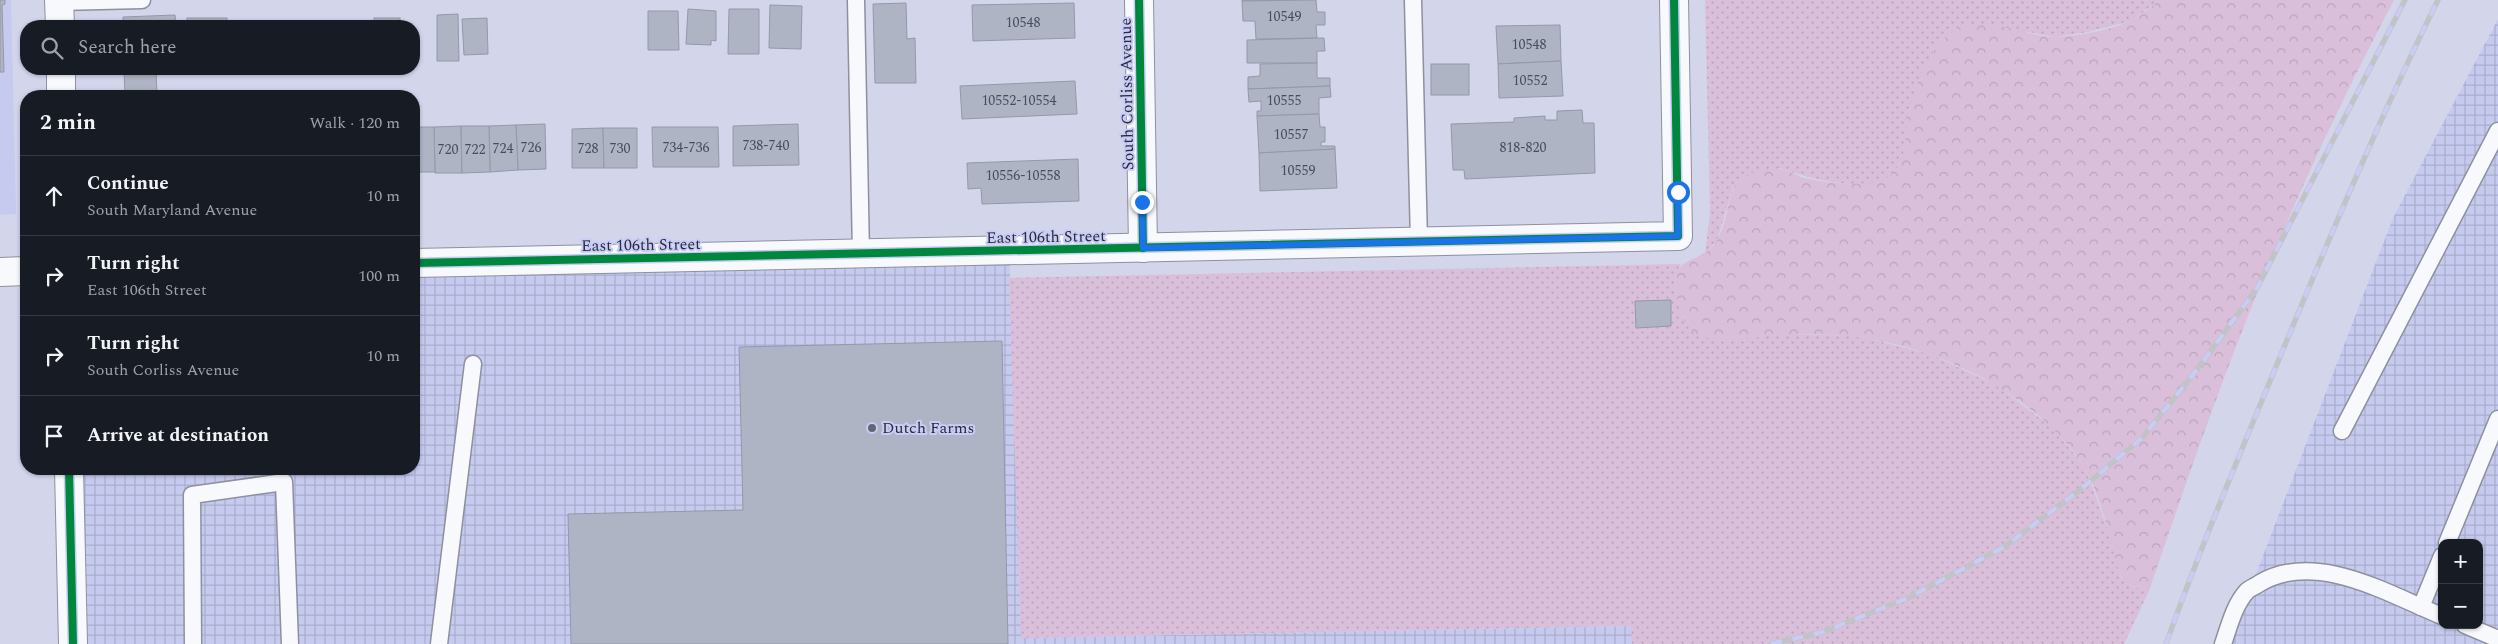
<!DOCTYPE html>
<html lang="en">
<head>
<meta charset="utf-8">
<style>
	:root { --surface:#171b24; --page:#20242c; --text:#f1f3f6; --muted:#9ea1a6; --line:#363941 }
	body { margin:0; font-family:Spectral,serif; background:var(--page); color:var(--text) }
	.controls { position:absolute; right:15px; bottom:15px; display:grid; overflow:hidden; border-radius:10px; box-shadow:0 1px 4px #0004 }
	.controls button { width:45px; height:45px; display:grid; place-items:center; padding:0; border:0; border-bottom:1px solid var(--line); background:var(--surface); color:var(--text); font:25px sans-serif }
	.stop { position:absolute; width:15px; height:15px; margin:-11px; border:4px solid #1a73e8; border-radius:50%; background:#fff }
	.stop.end { background:#1a73e8; border-color:#fff; box-shadow:0 1px 5px #0008 }
	.list { margin:0; padding:0; list-style:none }
	h2 { display:flex; justify-content:space-between; align-items:center; height:65px; margin:0; padding:0 20px; font-size:21px }
	h2 small { font-size:16px; font-weight:400; color:var(--muted) }
	.list li { display:grid; grid-template-columns:32px 1fr auto; gap:15px; align-items:center; box-sizing:border-box; height:80px; padding:0 20px; border-top:1px solid var(--line) }
	.list b { display:block; font-size:19px; white-space:nowrap }
	.list p { margin:0; font-size:16px; white-space:nowrap; color:var(--muted) }
	.list em { font-size:16px; font-style:normal; color:var(--muted) }
	.icon { flex:none; width:28px; height:28px; fill:none; stroke:currentColor; stroke-width:2; stroke-linecap:round; stroke-linejoin:round }
	.map { position:relative; flex:none; width:2498px; height:644px; overflow:hidden }
	.search { position:absolute; background:var(--surface); box-shadow:0 1px 4px #0004; left:20px; top:20px; width:400px; height:55px; display:flex; align-items:center; gap:12px; box-sizing:border-box; padding:0 18px; border-radius:20px; color:var(--muted); font-size:19px }
	.panel { position:absolute; background:var(--surface); box-shadow:0 1px 4px #0004; left:20px; top:90px; width:400px; height:385px; border-radius:20px }
	.map>svg:first-child { display:block }
	.built { fill:#c6caee }
	.industrial { fill:url(#industrial-grid); fill-rule:evenodd }
	.green { fill:url(#green-dots) }
	.forest { fill:url(#forest-crowns) }
	.building { fill:#afb4c4; stroke:#9498a8 }
	.lines { fill:none; stroke-linecap:round; stroke-linejoin:round }
	.service-casing { stroke:#8e90a0; stroke-width:19 }
	.minor-casing { stroke:#8e90a0; stroke-width:30 }
	.service { stroke:#f8f9fc; stroke-width:16 }
	.minor { stroke:#f8f9fc; stroke-width:28 }
	.rail-casing { stroke:#c2c3c9; stroke-width:5.5 }
	.rail { stroke:#c9cdf5; stroke-width:4; stroke-dasharray:11; stroke-linecap:butt }
	.cycleway-casing { stroke:#c9cdf5; stroke-width:11 }
	.cycleway { stroke:#00873e; stroke-width:8 }
	.route { stroke:#1a73e8; stroke-width:6 }
	.poi-dot { fill:#646678; stroke:#c9cdf5; stroke-width:2 }
	.labels { text-anchor:middle; dominant-baseline:central; stroke-width:4; stroke-linejoin:round; paint-order:stroke }
	.number-label { font-size:14px; fill:#4a4c5c }
	.street-label { font-size:16px; fill:#292a3a; stroke:#c9cdf5 }
	.poi-label { font-size:16px; fill:#292a3a; stroke:#c9cdf5; text-anchor:start }
</style>
</head>
<body>
<div class="map">
<svg width="2498" height="644" viewBox="0 0 2498 644">
	<defs>
		<pattern id="industrial-grid" width="8" height="8" patternUnits="userSpaceOnUse" patternTransform="scale(1.25)"><rect width="8" height="8" fill="#c6caee"/><path d="M0 4h8M4 0v8" fill="none" stroke="#aaaecd"/></pattern>
		<pattern id="green-dots" width="8" height="8" patternUnits="userSpaceOnUse" patternTransform="scale(1.25)"><rect width="8" height="8" fill="#dabfda"/><path d="M2 2h.1M6 6h.1" fill="none" stroke="#bba4bc" stroke-width="1.8" stroke-linecap="round"/></pattern>
		<pattern id="forest-crowns" width="20" height="18" patternUnits="userSpaceOnUse" patternTransform="scale(1.25)"><rect width="20" height="18" fill="#dabfda"/><path d="M2 6a3 3 0 1 1 6 0M12 15a3 3 0 1 1 6 0" fill="none" stroke="#bba4bc"/></pattern>
	</defs>
	<rect width="100%" height="100%" fill="#d3d5eb"/>
	<!-- built -->
	<path class="built" d="M 0,0 L 11,0 L 16,214 L 0,215 Z"/>
	<!-- industrial -->
	<g class="industrial">
		<path d="M 2498,19 L 2498,644 L 2229,644 L 2393,218 ZM 2442,543 L 2479,543 L 2479,625 L 2442,625 Z"/>
		<path d="M 1009,245 L 1022,638 L 1632,626 L 1632,644 L 78,644 L 75,469 L 414,469 L 414,258 Z"/>
	</g>
	<!-- green -->
	<g class="green">
		<path d="M 1705,0 L 2160,0 L 2131,21 L 2088,32 L 2055,37 L 2028,32 L 1909,114 C 1907,132 1907,158 1894,173 C 1874,196 1805,178 1780,168 L 1733,188 L 1717,240 L 1705,254 L 1710,214 Z"/>
		<path d="M 1681,264 C 1670,283 1678,299 1683,319 L 1789,334 L 1858,336 L 1930,354 L 1998,386 L 2054,429 L 2085,467 L 2110,535 L 2121,578 L 2131,586 L 2149,591 L 2124,644 L 1632,644 L 1631,626 L 1021,638 L 1009,278 Z"/>
	</g>
	<!-- forest -->
	<path class="forest" d="M 2160,0 L 2394,0 C 2330,121 2274,245 2226,373 C 2199,445 2174,518 2149,591 C 2138,588 2126,586 2121,576 C 2116,567 2115,554 2112,545 C 2107,524 2094,481 2083,465 C 2048,413 1989,376 1931,355 C 1886,338 1837,333 1789,334 C 1764,335 1721,345 1698,335 C 1683,328 1678,305 1676,290 C 1671,252 1703,266 1717,240 C 1737,206 1718,170 1777,169 C 1785,168 1793,174 1801,177 C 1823,183 1880,191 1895,171 C 1907,155 1905,134 1909,115 C 1915,85 1928,47 1955,30 C 1985,12 2025,38 2057,37 C 2078,36 2116,29 2134,19 C 2143,14 2152,6 2160,0 Z"/>
	<!-- building -->
	<g class="building">
		<path d="M 0,0 L 5,0 L 5,4 L 2,5 L 4,72 L 0,72 Z"/>
		<path d="M 1242,0 L 1281,0 L 1242,1 Z"/>
		<path d="M 1316,0 L 1317,12 L 1325,12 L 1325,25 L 1316,25 L 1317,38 L 1256,39 L 1255,21 L 1243,21 L 1242,1 Z"/>
		<path d="M 906,3 L 907,39 L 915,38 L 916,83 L 875,83 L 873,4 Z"/>
		<path d="M 1074,3 L 1075,38 L 973,41 L 972,5 Z"/>
		<path d="M 770,5 L 802,6 L 801,49 L 769,48 Z"/>
		<path d="M 688,9 L 716,11 L 716,41 L 711,40 L 711,45 L 686,44 Z"/>
		<path d="M 729,9 L 759,9 L 759,54 L 728,54 Z"/>
		<path d="M 648,11 L 678,11 L 679,50 L 648,50 Z"/>
		<path d="M 458,14 L 459,61 L 437,61 L 437,15 Z"/>
		<path d="M 175,15 L 176,26 L 123,26 L 123,17 Z"/>
		<rect x="187" y="18" width="40" height="8"/>
		<rect x="374" y="18" width="26" height="8"/>
		<path d="M 487,18 L 488,54 L 464,55 L 462,19 Z"/>
		<path d="M 1560,25 L 1561,61 L 1498,64 L 1496,26 Z"/>
		<path d="M 1324,38 L 1325,51 L 1317,51 L 1317,63 L 1247,63 L 1247,40 Z"/>
		<path d="M 1561,61 L 1563,96 L 1499,98 L 1498,64 Z"/>
		<path d="M 1317,63 L 1317,78 L 1330,78 L 1330,86 L 1248,89 L 1248,77 L 1260,76 L 1260,64 Z"/>
		<rect x="1431" y="64" width="38" height="31"/>
		<path d="M 124,69 L 156,69 L 157,96 L 125,96 Z"/>
		<path d="M 1075,81 L 1077,114 L 962,119 L 960,86 Z"/>
		<path d="M 1330,86 L 1331,97 L 1319,98 L 1319,114 L 1257,116 L 1257,111 L 1261,111 L 1261,101 L 1249,102 L 1248,89 Z"/>
		<path d="M 1582,110 L 1583,123 L 1594,123 L 1595,173 L 1465,179 L 1464,170 L 1453,170 L 1451,124 L 1514,122 L 1514,118 L 1545,116 L 1545,120 L 1557,120 L 1557,111 Z"/>
		<path d="M 1319,114 L 1320,127 L 1325,127 L 1325,142 L 1321,142 L 1321,146 L 1335,146 L 1335,149 L 1259,153 L 1257,116 Z"/>
		<path d="M 545,124 L 546,169 L 518,170 L 516,125 Z"/>
		<path d="M 798,124 L 799,165 L 733,166 L 733,126 Z"/>
		<path d="M 516,125 L 518,170 L 490,172 L 489,126 Z"/>
		<path d="M 461,126 L 462,173 L 435,173 L 434,127 Z"/>
		<path d="M 461,126 L 489,126 L 490,172 L 462,173 Z"/>
		<path d="M 414,127 L 434,127 L 435,172 L 414,172 Z"/>
		<path d="M 652,127 L 718,127 L 719,167 L 653,167 Z"/>
		<path d="M 603,128 L 604,168 L 572,168 L 572,129 Z"/>
		<path d="M 603,128 L 637,128 L 637,168 L 604,168 Z"/>
		<path d="M 1335,149 L 1337,188 L 1260,191 L 1259,153 Z"/>
		<path d="M 1078,159 L 1079,201 L 982,204 L 981,188 L 968,189 L 967,163 Z"/>
		<path d="M 1671,300 L 1671,326 L 1636,328 L 1635,301 Z"/>
		<path d="M 1002,341 L 1008,644 L 571,644 L 568,514 L 743,510 L 739,347 Z"/>
	</g>
	<g class="lines">
		<!-- service casing -->
		<g class="service-casing">
			<g id="service">
				<path d="M 856,0 L 861,254"/>
				<path d="M 1413,0 L 1419,242"/>
				<path d="M 59,2 L 142,0"/>
				<path d="M 2342,431 L 2498,131"/>
				<path d="M 2447,543 L 2498,419"/>
				<path d="M 2421,607 L 2442,556"/>
				<path d="M 2465,625 L 2498,639"/>
				<path d="M 193,644 L 192,495 L 284,482 L 290,644"/>
				<path d="M 439,644 L 473,364"/>
				<path d="M 2223,644 C 2229,627 2234,605 2247,591 C 2250,588 2256,586 2260,583 C 2316,550 2388,594 2442,616"/>
			</g>
		</g>
		<!-- minor casing -->
		<g class="minor-casing">
			<g id="minor">
				<path d="M 59,0 L 60,26"/>
				<path d="M 1139,0 L 1143,248"/>
				<path d="M 61,69 L 61,96"/>
				<path d="M 414,263 L 1678,236 L 1674,0"/>
				<path d="M 0,272 L 26,271"/>
				<path d="M 69,469 L 73,644"/>
			</g>
		</g>
		<!-- service -->
		<use href="#service" class="service"/>
		<!-- minor -->
		<use href="#minor" class="minor"/>
		<!-- rail casing -->
		<g class="rail-casing">
			<g id="rail">
				<path d="M 1771,644 L 1823,632 L 1910,597 L 2004,547 L 2080,490 L 2142,438 L 2196,371 L 2257,288 L 2405,0"/>
				<path d="M 2166,644 C 2201,546 2242,449 2282,352 C 2331,234 2381,115 2438,0"/>
			</g>
		</g>
		<!-- rail -->
		<use href="#rail" class="rail"/>
		<!-- cycleway casing -->
		<g class="cycleway-casing">
			<g id="cycleway">
				<path d="M 1139,0 L 1143,248"/>
				<path d="M 414,263 L 1678,236 L 1674,0"/>
				<path d="M 69,469 L 73,644"/>
			</g>
		</g>
		<!-- cycleway -->
		<use href="#cycleway" class="cycleway"/>
	</g>
	<g class="lines">
		<!-- route -->
		<path class="route" d="M 1142,202 L 1143,248 L 1678,236 L 1678,192"/>
	</g>
	<!-- markers -->
	<circle class="poi-dot" cx="872" cy="428" r="5"/>
	<g class="labels">
		<!-- number labels -->
		<g class="number-label">
			<text x="1284" y="16">10549</text>
			<text x="1023" y="22">10548</text>
			<text x="1529" y="44">10548</text>
			<text x="1530" y="80">10552</text>
			<text x="1019" y="100">10552-10554</text>
			<text x="1284" y="100">10555</text>
			<text x="1291" y="134">10557</text>
			<text x="766" y="145">738-740</text>
			<text x="531" y="147">726</text>
			<text x="686" y="147">734-736</text>
			<text x="1523" y="147">818-820</text>
			<text x="503" y="148">724</text>
			<text x="588" y="148">728</text>
			<text x="620" y="148">730</text>
			<text x="448" y="149">720</text>
			<text x="475" y="149">722</text>
			<text x="1298" y="170">10559</text>
			<text x="1023" y="175">10556-10558</text>
		</g>
		<!-- street labels -->
		<g class="street-label">
			<text transform="translate(1127 94) rotate(-91)">South Corliss Avenue</text>
			<text transform="translate(1046 237) rotate(-1)">East 106th Street</text>
			<text transform="translate(641 245) rotate(-1)">East 106th Street</text>
		</g>
		<!-- poi labels -->
		<g class="poi-label">
			<text x="882" y="428">Dutch Farms</text>
		</g>
	</g>
</svg>
<div class="controls">
<button>+</button>
<button>−</button>
</div>
<div class="stop" style="left:1678px;top:192px"></div>
<div class="stop end" style="left:1142px;top:202px"></div>
<div class="search"><svg class="icon" aria-label="search" viewBox="0 0 24 24"><circle cx="10" cy="10" r="6"/><path d="M15 15l6 6"/></svg>Search here</div>
<section class="panel">
<h2>2 min<small>Walk · 120 m</small></h2>
<ul class="list">
<li><svg class="icon" aria-label="ahead" viewBox="0 0 24 24"><path d="M12 20V5M6 11l6-6 6 6"/></svg><div><b>Continue</b><p>South Maryland Avenue</p></div><em>10 m</em></li>
<li><svg class="icon" aria-label="right" viewBox="0 0 24 24"><path d="M7 20v-9h11M14 6l5 5-5 5"/></svg><div><b>Turn right</b><p>East 106th Street</p></div><em>100 m</em></li>
<li><svg class="icon" aria-label="right" viewBox="0 0 24 24"><path d="M7 20v-9h11M14 6l5 5-5 5"/></svg><div><b>Turn right</b><p>South Corliss Avenue</p></div><em>10 m</em></li>
<li><svg class="icon" aria-label="arrive" viewBox="0 0 24 24"><path d="M6 21V4h12l-3 4 3 4H6"/></svg><div><b>Arrive at destination</b></div></li>
</ul>
</section>
</div>
</body>
</html>
